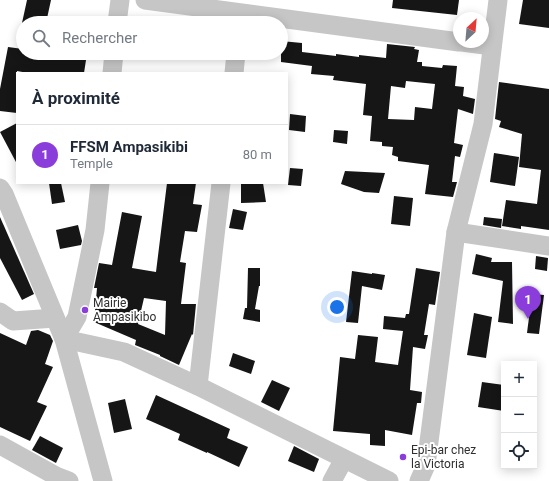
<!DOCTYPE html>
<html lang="fr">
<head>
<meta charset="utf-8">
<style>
	:root { --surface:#fff; --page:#f6f6f7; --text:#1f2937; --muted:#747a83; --line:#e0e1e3; --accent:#8a3dda }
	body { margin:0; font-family:Roboto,sans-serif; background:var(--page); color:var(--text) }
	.controls { position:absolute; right:12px; bottom:12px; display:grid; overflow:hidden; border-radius:0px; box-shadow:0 2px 10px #0003 }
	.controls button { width:36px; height:36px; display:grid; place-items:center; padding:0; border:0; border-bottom:1px solid var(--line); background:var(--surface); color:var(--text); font:20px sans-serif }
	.compass { position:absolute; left:453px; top:12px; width:36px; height:36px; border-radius:50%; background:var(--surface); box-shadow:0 2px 10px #0003; rotate:26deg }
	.you { position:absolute; left:337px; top:307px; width:14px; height:14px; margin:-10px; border:3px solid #fff; border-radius:50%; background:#1a73e8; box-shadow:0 0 0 6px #1a73e833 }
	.badge { display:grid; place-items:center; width:26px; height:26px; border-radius:50%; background:var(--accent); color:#fff; font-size:13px; font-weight:700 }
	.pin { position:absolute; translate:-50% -33px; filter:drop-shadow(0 1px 2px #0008) }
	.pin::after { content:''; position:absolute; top:21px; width:14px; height:12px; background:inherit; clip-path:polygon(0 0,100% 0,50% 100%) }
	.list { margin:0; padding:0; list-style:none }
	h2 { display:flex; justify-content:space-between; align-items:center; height:52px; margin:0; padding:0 16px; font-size:17px }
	h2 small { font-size:13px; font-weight:400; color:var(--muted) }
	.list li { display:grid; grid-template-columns:26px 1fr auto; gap:12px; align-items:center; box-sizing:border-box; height:60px; padding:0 16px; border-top:1px solid var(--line) }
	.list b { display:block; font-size:15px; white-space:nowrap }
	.list p { margin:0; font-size:13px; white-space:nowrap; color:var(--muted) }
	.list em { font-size:13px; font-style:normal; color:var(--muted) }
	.icon { flex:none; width:22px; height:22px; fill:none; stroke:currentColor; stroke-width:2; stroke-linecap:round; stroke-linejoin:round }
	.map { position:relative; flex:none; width:549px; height:481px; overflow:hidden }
	.search { position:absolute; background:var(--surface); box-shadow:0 2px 10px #0003; left:16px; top:16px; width:272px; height:44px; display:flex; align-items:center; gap:10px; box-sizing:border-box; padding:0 14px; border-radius:22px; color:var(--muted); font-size:15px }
	.panel { position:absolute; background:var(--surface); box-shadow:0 2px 10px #0003; left:16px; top:72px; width:272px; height:112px; border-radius:0px }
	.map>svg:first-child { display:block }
	.building { fill:#161616; fill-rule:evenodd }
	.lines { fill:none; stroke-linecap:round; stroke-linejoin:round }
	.minor { stroke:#c6c6c6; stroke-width:19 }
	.poi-dot { fill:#8a3dda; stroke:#fff; stroke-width:1.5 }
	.labels { text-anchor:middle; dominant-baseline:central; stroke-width:4; stroke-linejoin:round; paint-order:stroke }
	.poi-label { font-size:12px; fill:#2f2f2f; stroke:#fff; text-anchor:start }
</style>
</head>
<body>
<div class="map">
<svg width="549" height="481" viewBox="0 0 549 481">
	<rect width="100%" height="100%" fill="#fff"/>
	<!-- building -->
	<g class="building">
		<path d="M 27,0 L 51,0 L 46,23 L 22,23 Z"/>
		<path d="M 393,0 L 459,0 L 457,15 L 392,8 Z"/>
		<path d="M 523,0 L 549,0 L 549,28 L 519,24 Z"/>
		<path d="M 281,41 L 302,43 L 302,52 L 336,56 L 336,54 L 359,57 L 359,55 L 386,58 L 387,44 L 415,47 L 414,49 L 419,50 L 417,62 L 422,62 L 422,66 L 442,68 L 443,65 L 457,66 L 455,86 L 464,87 L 463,96 L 475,99 L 473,114 L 458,109 L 454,143 L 463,145 L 460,157 L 455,156 L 452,182 L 457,182 L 453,197 L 425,194 L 429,165 L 398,161 L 398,157 L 392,155 L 393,147 L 382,146 L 382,142 L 370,141 L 372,116 L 363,115 L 366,84 L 333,80 L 334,76 L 311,74 L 312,66 L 281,62 ZM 406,81 L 435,84 L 432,109 L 415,107 L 414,120 L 388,119 L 391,86 L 405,88 Z"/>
		<path d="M 8,47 L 23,49 L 23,53 L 58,53 L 57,55 L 86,60 L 84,73 L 28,73 L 17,71 L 17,113 L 0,111 L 0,89 Z"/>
		<path d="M 499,82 L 549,89 L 549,230 L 521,226 L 521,229 L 502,226 L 506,200 L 537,204 L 541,170 L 519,167 L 522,134 L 499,127 L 501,121 L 495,119 Z"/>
		<path d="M 290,114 L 306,116 L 305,132 L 289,130 Z"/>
		<path d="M 17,123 L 17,164 L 0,132 Z"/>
		<path d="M 334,130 L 348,131 L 347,144 L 333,142 Z"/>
		<path d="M 494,153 L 519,157 L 515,186 L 490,182 Z"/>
		<path d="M 290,168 L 303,169 L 301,186 L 288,185 Z"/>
		<path d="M 345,171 L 385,173 L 379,193 L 364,192 L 341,184 Z"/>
		<path d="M 49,183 L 61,183 L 65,202 L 52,204 Z"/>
		<path d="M 167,183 L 196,183 L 193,204 L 202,205 L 197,232 L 185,231 L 180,262 L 186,263 L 181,304 L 196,304 L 193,335 L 192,334 L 179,365 L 160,356 L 160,355 L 135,345 L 136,340 L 94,322 L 97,288 L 94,288 L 99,263 L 112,265 L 122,212 L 142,216 L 132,268 L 156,272 ZM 144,298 L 166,301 L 165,335 L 138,324 Z"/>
		<path d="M 241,183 L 263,183 L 266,202 L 241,203 Z"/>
		<path d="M 394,196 L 413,198 L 410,226 L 391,224 Z"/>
		<path d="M 233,209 L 247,212 L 243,230 L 229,228 Z"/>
		<path d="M 0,217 L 34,294 L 22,300 L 0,258 Z"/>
		<path d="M 484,217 L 502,219 L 501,228 L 483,225 Z"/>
		<path d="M 78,225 L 82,241 L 81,245 L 60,249 L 56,230 Z"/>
		<path d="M 476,254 L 492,258 L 491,262 L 512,262 L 513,324 L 498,322 L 503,281 L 472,274 Z"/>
		<path d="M 536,256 L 548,258 L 547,271 L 535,269 Z"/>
		<path d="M 248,268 L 260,268 L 260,286 L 259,286 L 255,309 L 260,310 L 260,322 L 243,319 L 245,308 L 247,308 Z"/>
		<path d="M 416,268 L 440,272 L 435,305 L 429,304 L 424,335 L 428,335 L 425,349 L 413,347 L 410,390 L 422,392 L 421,403 L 417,403 L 412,435 L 385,430 L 385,446 L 370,445 L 370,434 L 333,431 L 340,357 L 355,359 L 358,335 L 378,337 L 375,362 L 398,365 L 403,331 L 383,329 L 384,316 L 405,318 L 406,314 L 409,314 Z"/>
		<path d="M 352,271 L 372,274 L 372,273 L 385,275 L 382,290 L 362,286 L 358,323 L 346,322 Z"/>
		<path d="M 532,294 L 544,295 L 539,334 L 527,333 Z"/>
		<path d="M 474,313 L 492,317 L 486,358 L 467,355 Z"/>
		<path d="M 38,330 L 50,335 L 53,341 L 45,364 L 53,367 L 37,402 L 47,406 L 30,441 L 0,427 L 0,333 L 26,345 L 31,331 Z"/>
		<path d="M 233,353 L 255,361 L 251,374 L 229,366 Z"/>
		<path d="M 272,380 L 290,388 L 279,411 L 261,402 Z"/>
		<path d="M 482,382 L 504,385 L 504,411 L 478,407 Z"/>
		<path d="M 156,395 L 230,429 L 227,438 L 248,447 L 239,467 L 207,452 L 207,453 L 178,440 L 180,434 L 146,419 Z"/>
		<path d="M 125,399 L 132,429 L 114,433 L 108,403 Z"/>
		<path d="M 40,436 L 63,448 L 56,463 L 32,450 Z"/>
		<path d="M 294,446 L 319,459 L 314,472 L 288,461 Z"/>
	</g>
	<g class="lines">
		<!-- minor -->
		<g class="minor">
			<path d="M 145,0 L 459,42"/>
			<path d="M 117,23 L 120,0"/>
			<path d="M 462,42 L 492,46"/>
			<path d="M 112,73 L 114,53"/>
			<path d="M 234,73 L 236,53"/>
			<path d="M 100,183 L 95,230 L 77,317 L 64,339 L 124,352 L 198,386 L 389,481"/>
			<path d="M 0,188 L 4,194 L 64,339 L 103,481"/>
			<path d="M 456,232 L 549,246"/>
			<path d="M 0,312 L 13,321 L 55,318"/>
			<path d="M 198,386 L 221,183"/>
			<path d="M 0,445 L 56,476 L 69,481"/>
			<path d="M 332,481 L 344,459"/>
			<path d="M 419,481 L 426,465 L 456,232 L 483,124 L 498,0"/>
		</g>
	</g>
	<!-- markers -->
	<g class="poi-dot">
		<circle cx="85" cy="310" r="4"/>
		<circle cx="403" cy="457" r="4"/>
	</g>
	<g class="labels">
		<!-- poi labels -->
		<g class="poi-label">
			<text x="93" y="303">Mairie<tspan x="93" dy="14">Ampasikibo</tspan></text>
			<text x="411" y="450">Epi-bar chez<tspan x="411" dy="14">la Victoria</tspan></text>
		</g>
	</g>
</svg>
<div class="controls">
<button>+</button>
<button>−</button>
<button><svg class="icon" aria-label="locate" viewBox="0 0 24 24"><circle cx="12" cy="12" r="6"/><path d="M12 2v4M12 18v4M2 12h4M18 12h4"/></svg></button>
</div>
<svg class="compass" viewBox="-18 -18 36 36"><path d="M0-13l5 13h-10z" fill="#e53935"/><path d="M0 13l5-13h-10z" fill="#747a83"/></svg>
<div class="you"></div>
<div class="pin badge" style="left:528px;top:319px">1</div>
<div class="search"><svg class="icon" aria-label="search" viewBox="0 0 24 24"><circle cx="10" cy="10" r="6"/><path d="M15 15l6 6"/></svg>Rechercher</div>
<section class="panel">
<h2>À proximité<small></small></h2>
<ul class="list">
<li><span class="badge">1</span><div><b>FFSM Ampasikibi</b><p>Temple</p></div><em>80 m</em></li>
</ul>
</section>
</div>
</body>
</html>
